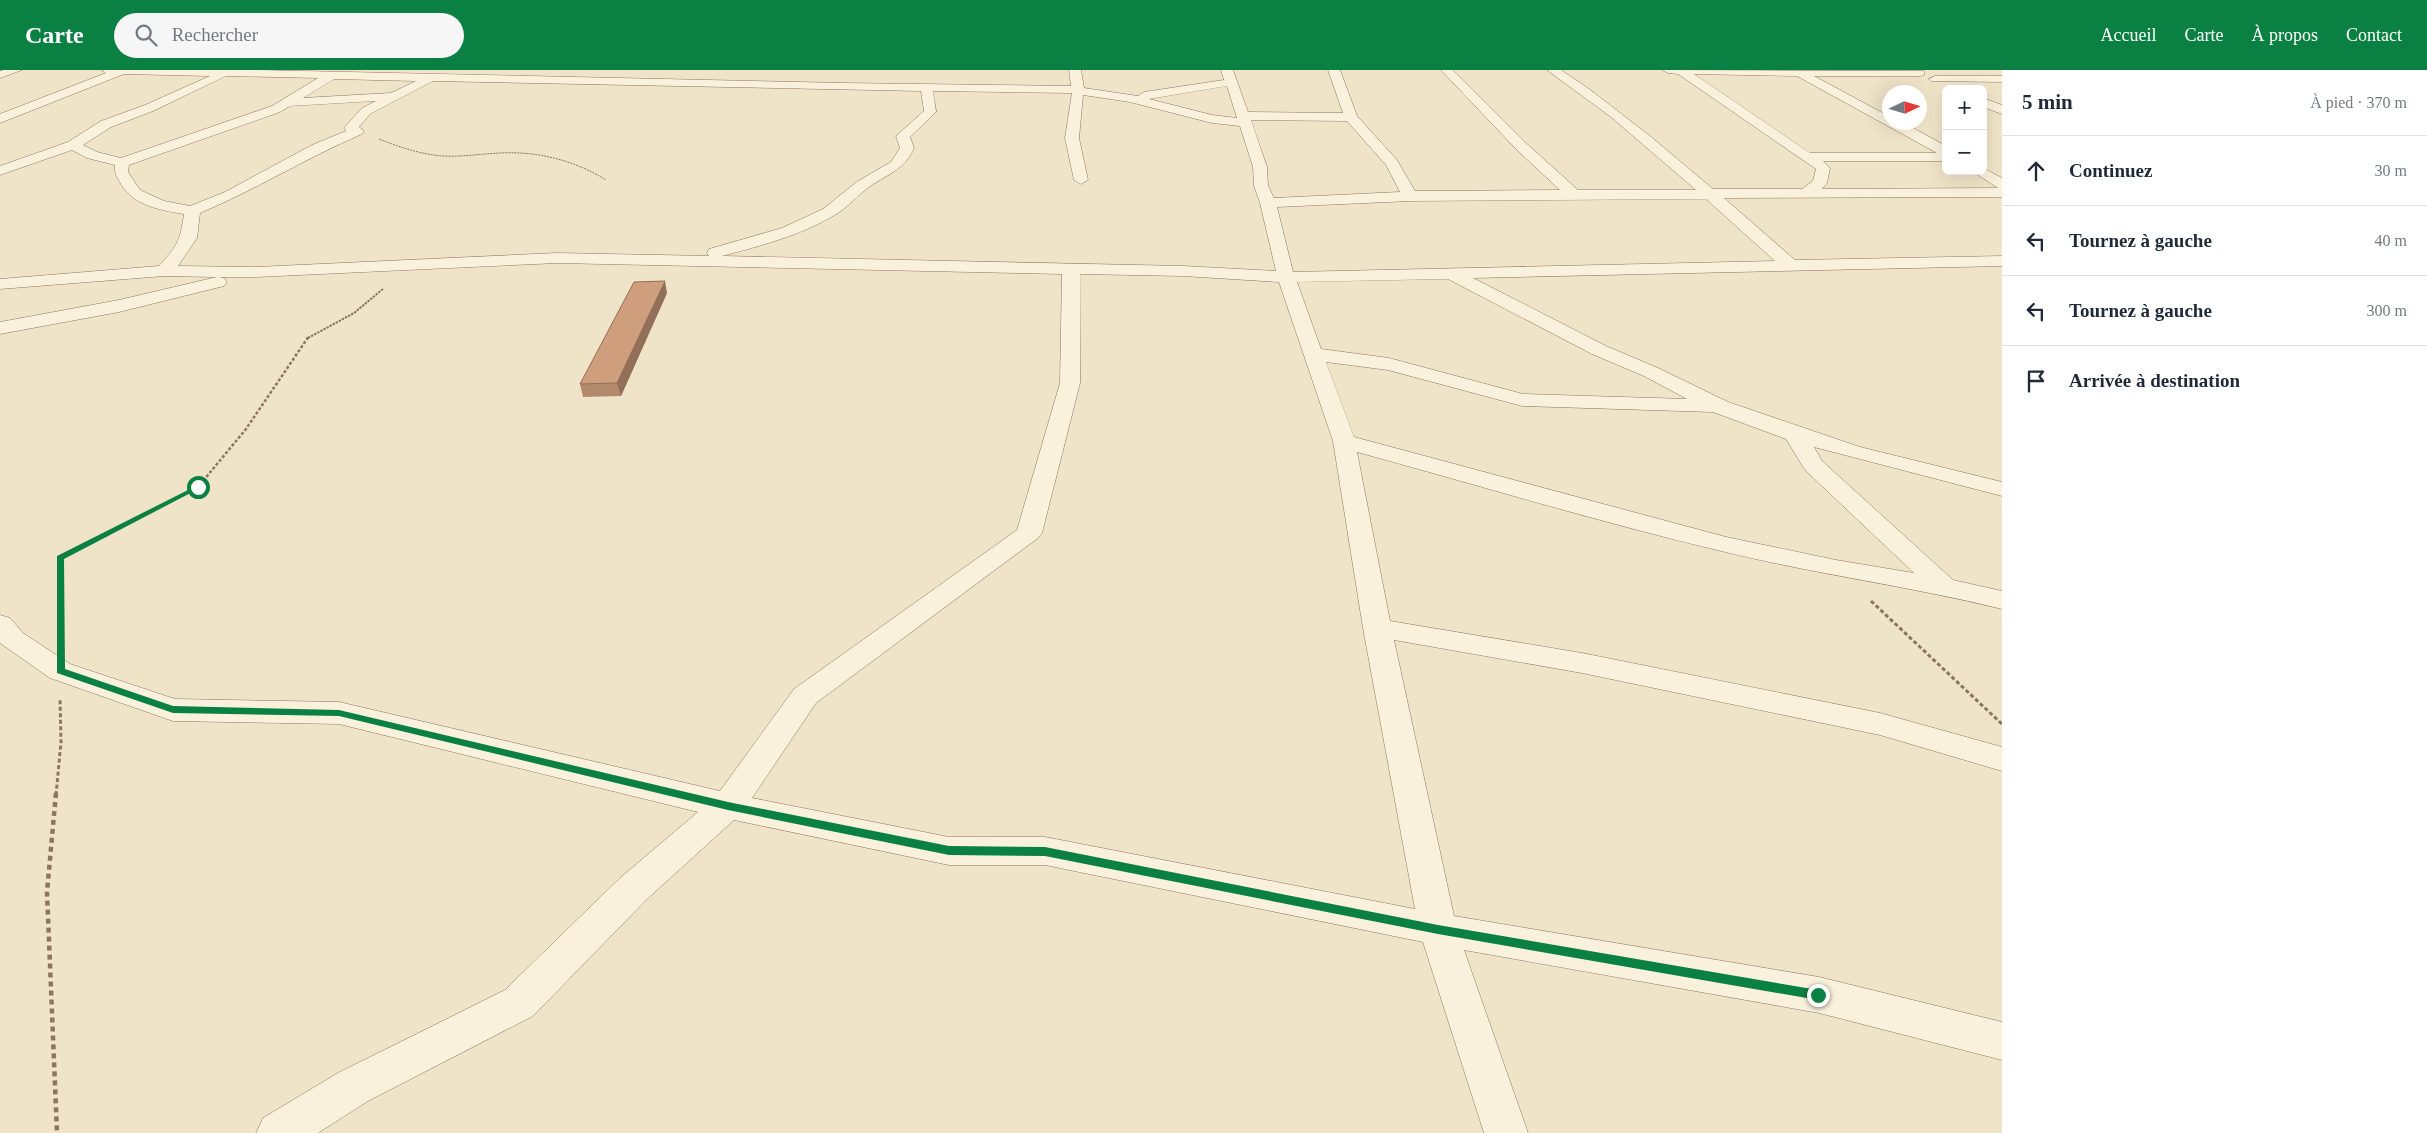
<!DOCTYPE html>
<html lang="fr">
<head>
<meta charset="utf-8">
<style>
	:root { --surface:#fff; --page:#f6f6f7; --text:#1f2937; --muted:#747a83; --line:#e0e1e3; --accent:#0b8043 }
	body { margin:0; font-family:Georgia,serif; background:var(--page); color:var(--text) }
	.controls { position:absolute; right:15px; top:15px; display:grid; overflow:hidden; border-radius:8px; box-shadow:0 5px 20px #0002 }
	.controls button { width:45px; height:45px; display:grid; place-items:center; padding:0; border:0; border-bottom:1px solid var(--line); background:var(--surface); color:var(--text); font:25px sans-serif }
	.compass { position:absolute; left:1882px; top:15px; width:45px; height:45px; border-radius:50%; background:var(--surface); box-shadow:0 5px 20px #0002; rotate:86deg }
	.stop { position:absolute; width:15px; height:15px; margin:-11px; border:4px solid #0b8043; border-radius:50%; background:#fff }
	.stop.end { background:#0b8043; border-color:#fff; box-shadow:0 1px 5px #0008 }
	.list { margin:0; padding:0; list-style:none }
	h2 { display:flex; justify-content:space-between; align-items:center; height:65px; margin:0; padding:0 20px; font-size:21px }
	h2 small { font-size:16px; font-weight:400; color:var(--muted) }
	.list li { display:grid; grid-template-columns:32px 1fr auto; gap:15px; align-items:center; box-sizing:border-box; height:70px; padding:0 20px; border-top:1px solid var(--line) }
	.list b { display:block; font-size:19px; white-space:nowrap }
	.list em { font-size:16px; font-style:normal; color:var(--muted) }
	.icon { flex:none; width:28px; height:28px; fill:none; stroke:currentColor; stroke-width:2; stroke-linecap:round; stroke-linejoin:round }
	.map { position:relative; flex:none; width:2002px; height:1063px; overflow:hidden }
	header { display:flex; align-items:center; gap:30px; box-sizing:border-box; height:70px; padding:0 25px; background:var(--accent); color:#fff }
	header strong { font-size:24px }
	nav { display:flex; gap:28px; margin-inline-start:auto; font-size:18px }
	.search { width:350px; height:45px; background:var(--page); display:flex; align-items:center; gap:12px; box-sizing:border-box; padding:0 18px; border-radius:28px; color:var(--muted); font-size:19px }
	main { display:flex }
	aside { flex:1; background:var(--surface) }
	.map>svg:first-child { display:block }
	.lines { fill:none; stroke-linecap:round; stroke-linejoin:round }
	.minor-casing { stroke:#8d765c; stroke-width:1 }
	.path-far4 { stroke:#8d765c; stroke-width:1; stroke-dasharray:2 1; stroke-linecap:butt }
	.path-far3 { stroke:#8d765c; stroke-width:2; stroke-dasharray:2.5 1; stroke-linecap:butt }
	.path-far2 { stroke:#8d765c; stroke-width:2.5; stroke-dasharray:3 2; stroke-linecap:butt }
	.path-far1 { stroke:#8d765c; stroke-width:3; stroke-dasharray:4 2.5; stroke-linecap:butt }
	.path { stroke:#8d765c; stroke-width:4.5; stroke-dasharray:5 4; stroke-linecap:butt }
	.minor { fill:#faf1dc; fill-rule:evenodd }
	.wall { fill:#b2896c }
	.shaded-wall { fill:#916f58 }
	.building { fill:#cf9f7d; stroke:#916f58 }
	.route { fill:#0b8043 }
</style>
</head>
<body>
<header>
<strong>Carte</strong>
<div class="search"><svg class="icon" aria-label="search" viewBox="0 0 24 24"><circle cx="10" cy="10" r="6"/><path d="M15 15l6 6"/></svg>Rechercher</div>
<nav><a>Accueil</a><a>Carte</a><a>À propos</a><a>Contact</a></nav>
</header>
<main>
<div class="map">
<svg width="2002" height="1063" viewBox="0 0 2002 1063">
	<rect width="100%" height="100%" fill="#f0e4c8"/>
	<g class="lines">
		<!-- minor casing -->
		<g class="minor-casing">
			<g id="minor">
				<path d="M 4,0 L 22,0 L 0,8 L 0,1 Z"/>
				<path d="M 102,0 L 257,0 L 843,13 L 1071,16 L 1069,0 L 1081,0 L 1084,18 L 1138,26 L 1144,22 L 1224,10 L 1221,0 L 1233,0 L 1248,42 L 1343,43 L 1328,0 L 1340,0 L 1357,46 L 1397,90 L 1415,121 L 1560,120 L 1517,80 L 1441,0 L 1453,0 L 1527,74 L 1578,120 L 1696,120 L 1611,47 L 1547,0 L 1561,0 L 1589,19 L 1650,66 L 1713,119 L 1802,119 L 1813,111 L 1816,99 L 1678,4 L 1668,3 L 1662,0 L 1924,1 L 1924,5 L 1920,6 L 1814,6 L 1890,47 L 1890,52 L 1902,52 L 1946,76 L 1946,91 L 1823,91 L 1830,98 L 1827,113 L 1822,119 L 1998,118 L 1972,101 L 1983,101 L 1983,98 L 2002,108 L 2002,127 L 1724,128 L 1795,190 L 2002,186 L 2002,196 L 1473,208 L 1606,276 L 1658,298 L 1728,332 L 1860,377 L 2002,412 L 2002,426 L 1814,377 L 1822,391 L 1953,510 L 2002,521 L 2002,539 C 1909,516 1814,504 1721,481 C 1599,452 1478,415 1357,382 L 1390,551 L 1582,583 L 1880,643 L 2002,677 L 2002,701 L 1880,665 L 1582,603 L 1394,570 L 1454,846 L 1819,907 L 2002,952 L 2002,990 L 1819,943 L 1464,880 L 1528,1063 L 1484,1063 L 1423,872 L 1045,795 L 949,795 L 734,750 L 646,830 L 533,946 L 368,1031 L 318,1063 L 256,1063 L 263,1048 L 338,1003 L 505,920 L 620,808 L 698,742 L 339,654 L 173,651 L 50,608 L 0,573 L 0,545 L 10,548 L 23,563 L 70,594 L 175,629 L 339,632 L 720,721 L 794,619 L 1017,460 L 1060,313 L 1062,204 L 557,193 L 256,207 L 219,207 L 224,208 L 227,212 L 224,216 L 119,242 L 0,264 L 0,252 L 119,230 L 217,207 L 164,206 L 0,219 L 0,209 L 159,196 C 177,176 180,172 184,144 C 160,140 134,136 121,114 C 117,107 114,103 115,95 L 87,88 L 72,80 L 0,105 L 0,96 L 68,72 L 101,51 L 145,35 L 210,6 L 124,4 L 0,53 L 0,44 L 106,3 ZM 1694,4 L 1797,6 L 1937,83 L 1810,83 ZM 226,6 L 318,8 L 272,36 L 121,88 L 97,82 L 83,75 L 111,57 L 153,41 ZM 334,9 L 416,11 L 391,23 L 303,28 ZM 433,11 L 921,21 L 924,41 L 896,66 L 900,78 L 891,92 L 858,111 L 823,139 L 782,158 L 709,179 L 707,183 L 709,186 L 557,183 L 256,197 L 178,196 L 197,168 L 200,143 C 255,120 306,88 362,64 L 364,61 L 359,57 L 370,44 ZM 1227,16 L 1237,48 L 1212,45 L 1149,29 ZM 933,21 L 1072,23 L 1065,68 L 1074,110 L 1081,114 L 1088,110 L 1079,68 L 1083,25 L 1130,32 L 1212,53 L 1240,56 L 1253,97 L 1254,116 L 1260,133 L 1276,201 L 1183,196 L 722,186 C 760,176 799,166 833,146 C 848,138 858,124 872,115 C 890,103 905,99 914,78 L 910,67 L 936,42 ZM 376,31 L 362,38 L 344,58 L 346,61 L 312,75 L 225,122 L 190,136 L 164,131 L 140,120 L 128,102 L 129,95 L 280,42 L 290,36 ZM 1251,50 L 1347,51 L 1386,95 L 1400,122 L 1274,128 L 1268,116 L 1267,97 ZM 1706,129 L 1775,191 L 1293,202 L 1277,137 L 1410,131 ZM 1080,204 L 1183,206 L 1279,212 L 1333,371 L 1363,558 L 1415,839 L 1045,767 L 949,767 L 752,728 L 816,633 L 1038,468 L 1042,463 L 1080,313 ZM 1448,209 L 1592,284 L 1644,306 L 1687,329 L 1523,324 L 1389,288 L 1321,279 L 1297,212 ZM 1326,292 L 1388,300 L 1522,336 L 1713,342 L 1786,369 L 1805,400 L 1914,503 L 1836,490 L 1726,467 L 1354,367 Z"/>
				<path d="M 1935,6 L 2002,6 L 2002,12 L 1931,11 L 1929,9 Z"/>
				<path d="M 1983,28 L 2002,35 L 2002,44 L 1983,37 Z"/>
			</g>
		</g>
		<!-- path-far4 -->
		<path class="path-far4" d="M 379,69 C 399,77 420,84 442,86 C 461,87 480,84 500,83 C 537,81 574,90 606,110"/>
		<!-- path-far3 -->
		<path class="path-far3" d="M 308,268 L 354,243 L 383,219"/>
		<!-- path-far2 -->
		<path class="path-far2" d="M 103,466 L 198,417 L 246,359 L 309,266"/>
		<!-- path-far1 -->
		<g class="path-far1">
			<path d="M 1871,531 L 2002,654"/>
			<path d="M 60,566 L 60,488 L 106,464"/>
			<path d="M 56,725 L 61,672 L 60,629"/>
		</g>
		<!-- path -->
		<path class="path" d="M 56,723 L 47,822 L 57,1063"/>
		<!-- minor -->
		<use href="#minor" class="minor"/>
	</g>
	<!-- wall -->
	<path class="wall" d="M 667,223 L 621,326 L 583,327 L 580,314 Z"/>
	<!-- shaded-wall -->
	<path class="shaded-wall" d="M 665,211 L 667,223 L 621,326 L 617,313 Z"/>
	<!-- building -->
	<path class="building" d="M 665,211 L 617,313 L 580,314 L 634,212 Z"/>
	<!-- route -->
	<path class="route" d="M 196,416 L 202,417 L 64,489 L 65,599 L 173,636 L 339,640 L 728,732 L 949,776 L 1045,777 L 1438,855 L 1818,920 L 1824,925 L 1818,930 L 1438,864 L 1045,786 L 949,785 L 728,740 L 339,646 L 173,643 L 57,603 L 57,486 Z"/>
</svg>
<div class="controls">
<button>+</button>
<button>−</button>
</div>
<svg class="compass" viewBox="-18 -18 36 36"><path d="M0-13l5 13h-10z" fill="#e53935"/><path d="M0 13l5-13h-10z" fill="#747a83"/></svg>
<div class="stop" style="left:198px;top:417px"></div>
<div class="stop end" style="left:1818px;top:925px"></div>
</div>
<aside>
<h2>5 min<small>À pied · 370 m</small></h2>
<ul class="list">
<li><svg class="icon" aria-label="ahead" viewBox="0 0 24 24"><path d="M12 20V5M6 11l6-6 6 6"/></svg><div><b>Continuez</b></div><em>30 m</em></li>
<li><svg class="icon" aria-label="left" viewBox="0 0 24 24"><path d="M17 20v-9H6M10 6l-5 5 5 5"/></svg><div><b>Tournez à gauche</b></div><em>40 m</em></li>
<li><svg class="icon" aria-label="left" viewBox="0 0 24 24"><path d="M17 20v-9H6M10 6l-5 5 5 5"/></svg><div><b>Tournez à gauche</b></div><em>300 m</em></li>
<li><svg class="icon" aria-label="arrive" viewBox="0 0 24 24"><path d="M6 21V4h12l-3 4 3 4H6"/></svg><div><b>Arrivée à destination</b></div></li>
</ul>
</aside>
</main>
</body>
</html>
